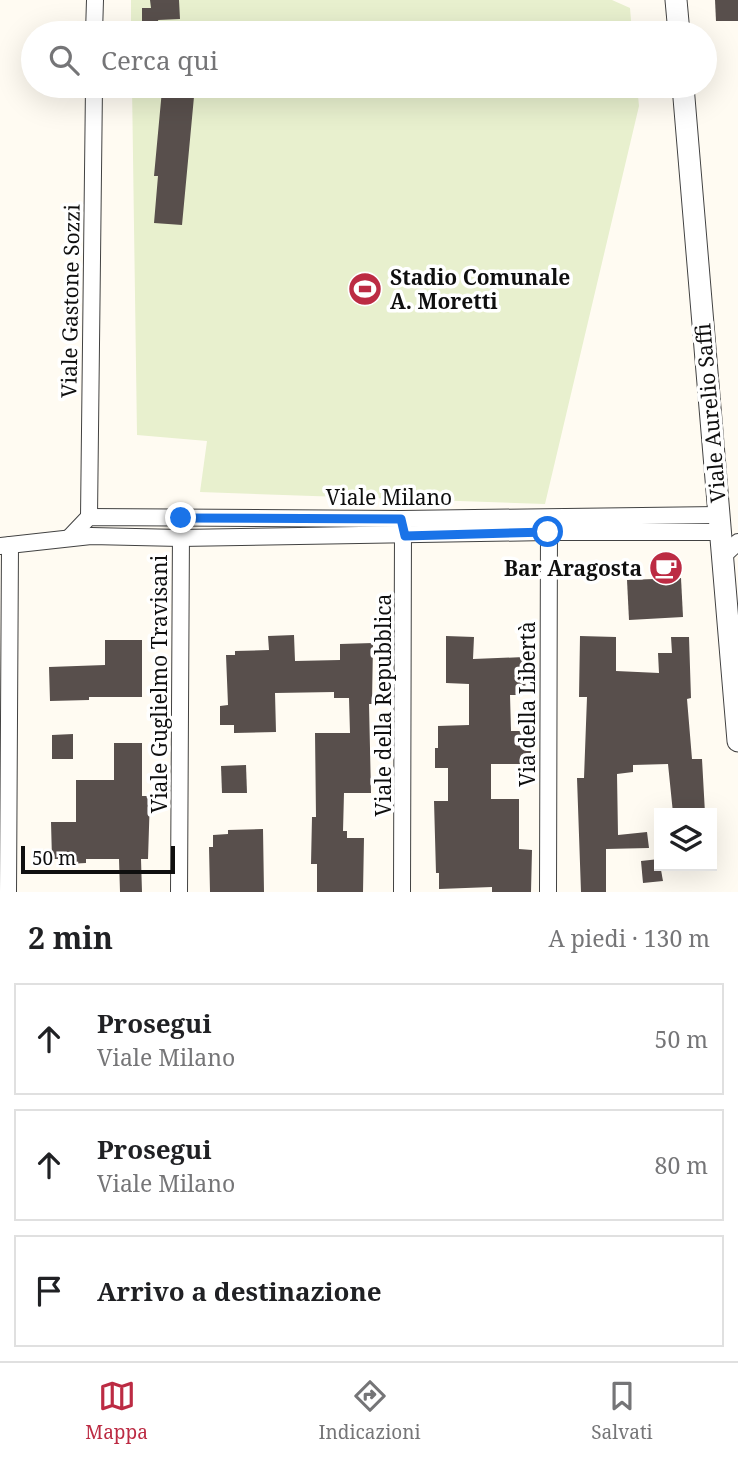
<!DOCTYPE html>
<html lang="it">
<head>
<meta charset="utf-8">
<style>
	:root { --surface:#fff; --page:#f6f6f6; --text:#202124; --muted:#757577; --line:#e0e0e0; --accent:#bc2b43 }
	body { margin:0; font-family:"Noto Serif",serif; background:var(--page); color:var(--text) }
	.controls { position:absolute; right:21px; bottom:21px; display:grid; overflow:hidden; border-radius:0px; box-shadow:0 7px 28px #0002 }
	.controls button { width:63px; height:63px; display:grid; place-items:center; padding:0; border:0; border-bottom:2px solid var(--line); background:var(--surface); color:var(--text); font:35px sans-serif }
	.scale { position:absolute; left:21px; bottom:18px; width:154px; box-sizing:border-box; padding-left:7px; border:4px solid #0f0f0f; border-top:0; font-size:19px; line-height:24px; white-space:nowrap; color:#0f0f0f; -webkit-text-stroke:5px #fff; paint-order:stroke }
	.stop { position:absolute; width:21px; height:21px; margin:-16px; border:5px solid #1a73e8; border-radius:50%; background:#fff }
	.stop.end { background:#1a73e8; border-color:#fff; box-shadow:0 2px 7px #0008 }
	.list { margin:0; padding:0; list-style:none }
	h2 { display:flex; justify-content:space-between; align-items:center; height:91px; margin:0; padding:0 28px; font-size:30px }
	h2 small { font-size:23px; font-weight:400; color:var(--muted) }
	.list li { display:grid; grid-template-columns:46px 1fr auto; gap:21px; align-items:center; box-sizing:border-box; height:112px; margin:0 14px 14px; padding:0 14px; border:2px solid var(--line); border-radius:0px }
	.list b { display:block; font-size:26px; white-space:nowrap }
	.list p { margin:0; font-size:23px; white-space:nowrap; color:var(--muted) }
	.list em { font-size:23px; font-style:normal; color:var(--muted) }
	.icon { flex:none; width:38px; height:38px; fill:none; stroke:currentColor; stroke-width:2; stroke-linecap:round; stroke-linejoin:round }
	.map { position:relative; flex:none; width:738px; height:892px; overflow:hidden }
	.search { position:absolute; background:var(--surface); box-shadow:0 7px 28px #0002; left:21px; right:21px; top:21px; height:77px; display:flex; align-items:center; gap:18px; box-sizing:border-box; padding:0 24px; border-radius:38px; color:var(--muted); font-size:26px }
	.sheet { height:469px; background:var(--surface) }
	nav { display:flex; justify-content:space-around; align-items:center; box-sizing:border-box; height:98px; border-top:2px solid var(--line); background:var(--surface); font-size:19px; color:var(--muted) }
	nav a { display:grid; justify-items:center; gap:4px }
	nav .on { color:var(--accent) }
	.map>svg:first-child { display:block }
	.pitch { fill:#e8f0ce }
	.building { fill:#584f4c }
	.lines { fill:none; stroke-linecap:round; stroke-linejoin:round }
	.minor-casing { stroke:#424242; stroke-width:18 }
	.tertiary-casing { stroke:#424242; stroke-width:23 }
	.minor { stroke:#fff; stroke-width:16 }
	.tertiary { stroke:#fff; stroke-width:21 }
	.route { stroke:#1a73e8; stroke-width:9 }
	.labels { text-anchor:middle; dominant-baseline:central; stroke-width:7; stroke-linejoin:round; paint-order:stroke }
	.poi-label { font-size:21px; font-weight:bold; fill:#0f0f0f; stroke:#fff; text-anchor:start }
	.street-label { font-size:21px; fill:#0f0f0f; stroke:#fff }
</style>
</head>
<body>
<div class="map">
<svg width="738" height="892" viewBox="0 0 738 892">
	<rect width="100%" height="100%" fill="#fffbf2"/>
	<!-- pitch -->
	<g class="pitch">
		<path d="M 131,0 L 612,0 L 630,8 L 632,33 L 131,33 Z"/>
		<path d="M 132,86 L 637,86 L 639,106 L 545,504 L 200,492 L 207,441 L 137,435 Z"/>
	</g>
	<!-- building -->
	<g class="building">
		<path d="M 150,0 L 179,0 L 180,19 L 158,20 L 159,24 L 142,24 L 142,8 L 151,8 Z"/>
		<path d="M 715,0 L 738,0 L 738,21 L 716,21 Z"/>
		<path d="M 167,86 L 195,86 L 182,225 L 154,223 L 158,176 L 154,176 L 162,90 L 166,90 Z"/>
		<path d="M 681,578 L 683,617 L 629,620 L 627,580 Z"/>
		<path d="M 294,635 L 295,661 L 340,660 L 340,644 L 373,643 L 372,704 L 369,704 L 371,793 L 344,793 L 343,831 L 347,831 L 347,838 L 364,838 L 363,892 L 317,892 L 317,864 L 311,864 L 312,817 L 316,817 L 315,733 L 350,733 L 349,698 L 334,698 L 334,692 L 275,693 L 276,732 L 234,733 L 234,725 L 220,725 L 220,706 L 228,705 L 226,655 L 235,655 L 235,651 L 269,650 L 268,636 Z"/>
		<path d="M 446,636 L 474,637 L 473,659 L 524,657 L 526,695 L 510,695 L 511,731 L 531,731 L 531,764 L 491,764 L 491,799 L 519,799 L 519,849 L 532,850 L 531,892 L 492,892 L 492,887 L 439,889 L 439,873 L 436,873 L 434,801 L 448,801 L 448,768 L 435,768 L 435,748 L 438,748 L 438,726 L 469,725 L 469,684 L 446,683 Z"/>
		<path d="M 580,636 L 616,637 L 616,671 L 659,673 L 658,653 L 672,653 L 671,637 L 689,637 L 691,698 L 687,699 L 692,759 L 702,759 L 705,813 L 673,813 L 668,764 L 633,765 L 633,772 L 617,774 L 618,835 L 647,832 L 649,848 L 606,849 L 606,892 L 581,892 L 577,778 L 584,778 L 587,697 L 579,697 Z"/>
		<path d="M 105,640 L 142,640 L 142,697 L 89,697 L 89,700 L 50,701 L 49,667 L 105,665 Z"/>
		<path d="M 73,734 L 73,759 L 52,759 L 52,735 Z"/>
		<path d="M 114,743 L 142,743 L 142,796 L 150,796 L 148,859 L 141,859 L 142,892 L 120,892 L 119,859 L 86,859 L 86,863 L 67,864 L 67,859 L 52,859 L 51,822 L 76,822 L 76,780 L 114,780 Z"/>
		<path d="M 246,765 L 247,793 L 222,793 L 221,766 Z"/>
		<path d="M 263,829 L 264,892 L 210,892 L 209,847 L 213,847 L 213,835 L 228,834 L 228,830 Z"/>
		<path d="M 659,859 L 663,881 L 643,883 L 641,861 Z"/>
	</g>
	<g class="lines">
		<!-- minor casing -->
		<g class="minor-casing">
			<g id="minor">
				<path d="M 94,33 L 95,0"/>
				<path d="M 89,517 L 94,86"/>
				<path d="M 69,538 L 89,517 L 401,519 L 718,515"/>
				<path d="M 0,546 L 91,536 L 180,538 L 548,532 L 721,532"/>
				<path d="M 723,556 L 738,542"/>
				<path d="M 8,892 L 10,545"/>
				<path d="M 179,892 L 181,530"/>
				<path d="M 402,892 L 403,528"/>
				<path d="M 548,892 L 549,524"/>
			</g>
		</g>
		<!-- tertiary casing -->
		<g class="tertiary-casing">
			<g id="tertiary">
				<path d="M 676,0 L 679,33"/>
				<path d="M 683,86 L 738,741"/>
			</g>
		</g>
		<!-- minor -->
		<use href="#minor" class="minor"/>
		<!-- tertiary -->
		<use href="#tertiary" class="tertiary"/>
	</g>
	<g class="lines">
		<!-- route -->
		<path class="route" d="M 181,518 L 401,519 L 405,536 L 548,532"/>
	</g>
	<!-- icons -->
	<defs>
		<g id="stadium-disc" transform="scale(1.75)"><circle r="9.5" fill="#bc2b43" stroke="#fff"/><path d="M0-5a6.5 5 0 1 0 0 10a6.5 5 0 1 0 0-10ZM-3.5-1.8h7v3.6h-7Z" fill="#fff"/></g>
		<g id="cafe-disc" transform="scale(1.75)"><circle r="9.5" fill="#bc2b43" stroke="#fff"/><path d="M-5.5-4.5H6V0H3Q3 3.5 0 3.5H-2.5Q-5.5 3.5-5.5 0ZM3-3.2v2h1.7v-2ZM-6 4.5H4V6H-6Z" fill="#fff"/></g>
	</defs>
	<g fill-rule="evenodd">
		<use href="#stadium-disc" x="365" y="289"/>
		<use href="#cafe-disc" x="666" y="568"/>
	</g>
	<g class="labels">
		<!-- poi labels -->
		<g class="poi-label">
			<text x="390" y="277">Stadio Comunale<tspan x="390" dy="24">A. Moretti</tspan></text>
			<text x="642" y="568" text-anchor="end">Bar Aragosta</text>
		</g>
		<!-- street labels -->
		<g class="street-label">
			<text transform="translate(70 301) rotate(-89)">Viale Gastone Sozzi</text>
			<text transform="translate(710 413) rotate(-95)">Viale Aurelio Saffi</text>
			<text x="389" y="497">Viale Milano</text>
			<text transform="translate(159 684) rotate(-90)">Viale Guglielmo Travisani</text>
			<text transform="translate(527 704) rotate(-90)">Via della Libertà</text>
			<text transform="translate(383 705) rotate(-90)">Viale della Repubblica</text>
		</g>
	</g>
</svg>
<div class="controls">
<button><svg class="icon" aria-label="layers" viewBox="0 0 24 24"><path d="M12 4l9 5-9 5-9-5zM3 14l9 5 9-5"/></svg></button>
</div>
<div class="scale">50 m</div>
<div class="stop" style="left:548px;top:532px"></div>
<div class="stop end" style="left:181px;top:518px"></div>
<div class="search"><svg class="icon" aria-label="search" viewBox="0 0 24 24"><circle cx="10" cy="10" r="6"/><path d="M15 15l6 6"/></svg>Cerca qui</div>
</div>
<section class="sheet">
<h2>2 min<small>A piedi · 130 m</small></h2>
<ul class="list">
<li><svg class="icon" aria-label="ahead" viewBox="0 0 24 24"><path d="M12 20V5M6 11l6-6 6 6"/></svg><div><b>Prosegui</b><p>Viale Milano</p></div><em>50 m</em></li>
<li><svg class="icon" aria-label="ahead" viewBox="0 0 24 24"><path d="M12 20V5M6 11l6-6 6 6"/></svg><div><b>Prosegui</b><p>Viale Milano</p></div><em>80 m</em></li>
<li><svg class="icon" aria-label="arrive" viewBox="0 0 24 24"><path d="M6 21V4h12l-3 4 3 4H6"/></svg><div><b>Arrivo a destinazione</b></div></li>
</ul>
</section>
<nav>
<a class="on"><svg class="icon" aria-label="map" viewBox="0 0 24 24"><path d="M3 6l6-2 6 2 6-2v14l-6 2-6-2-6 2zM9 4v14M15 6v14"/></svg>Mappa</a>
<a><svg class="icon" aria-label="directions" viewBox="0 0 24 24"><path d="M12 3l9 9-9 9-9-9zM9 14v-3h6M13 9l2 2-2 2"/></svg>Indicazioni</a>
<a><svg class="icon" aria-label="saved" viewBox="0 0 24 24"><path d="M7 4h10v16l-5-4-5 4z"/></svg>Salvati</a>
</nav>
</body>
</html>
